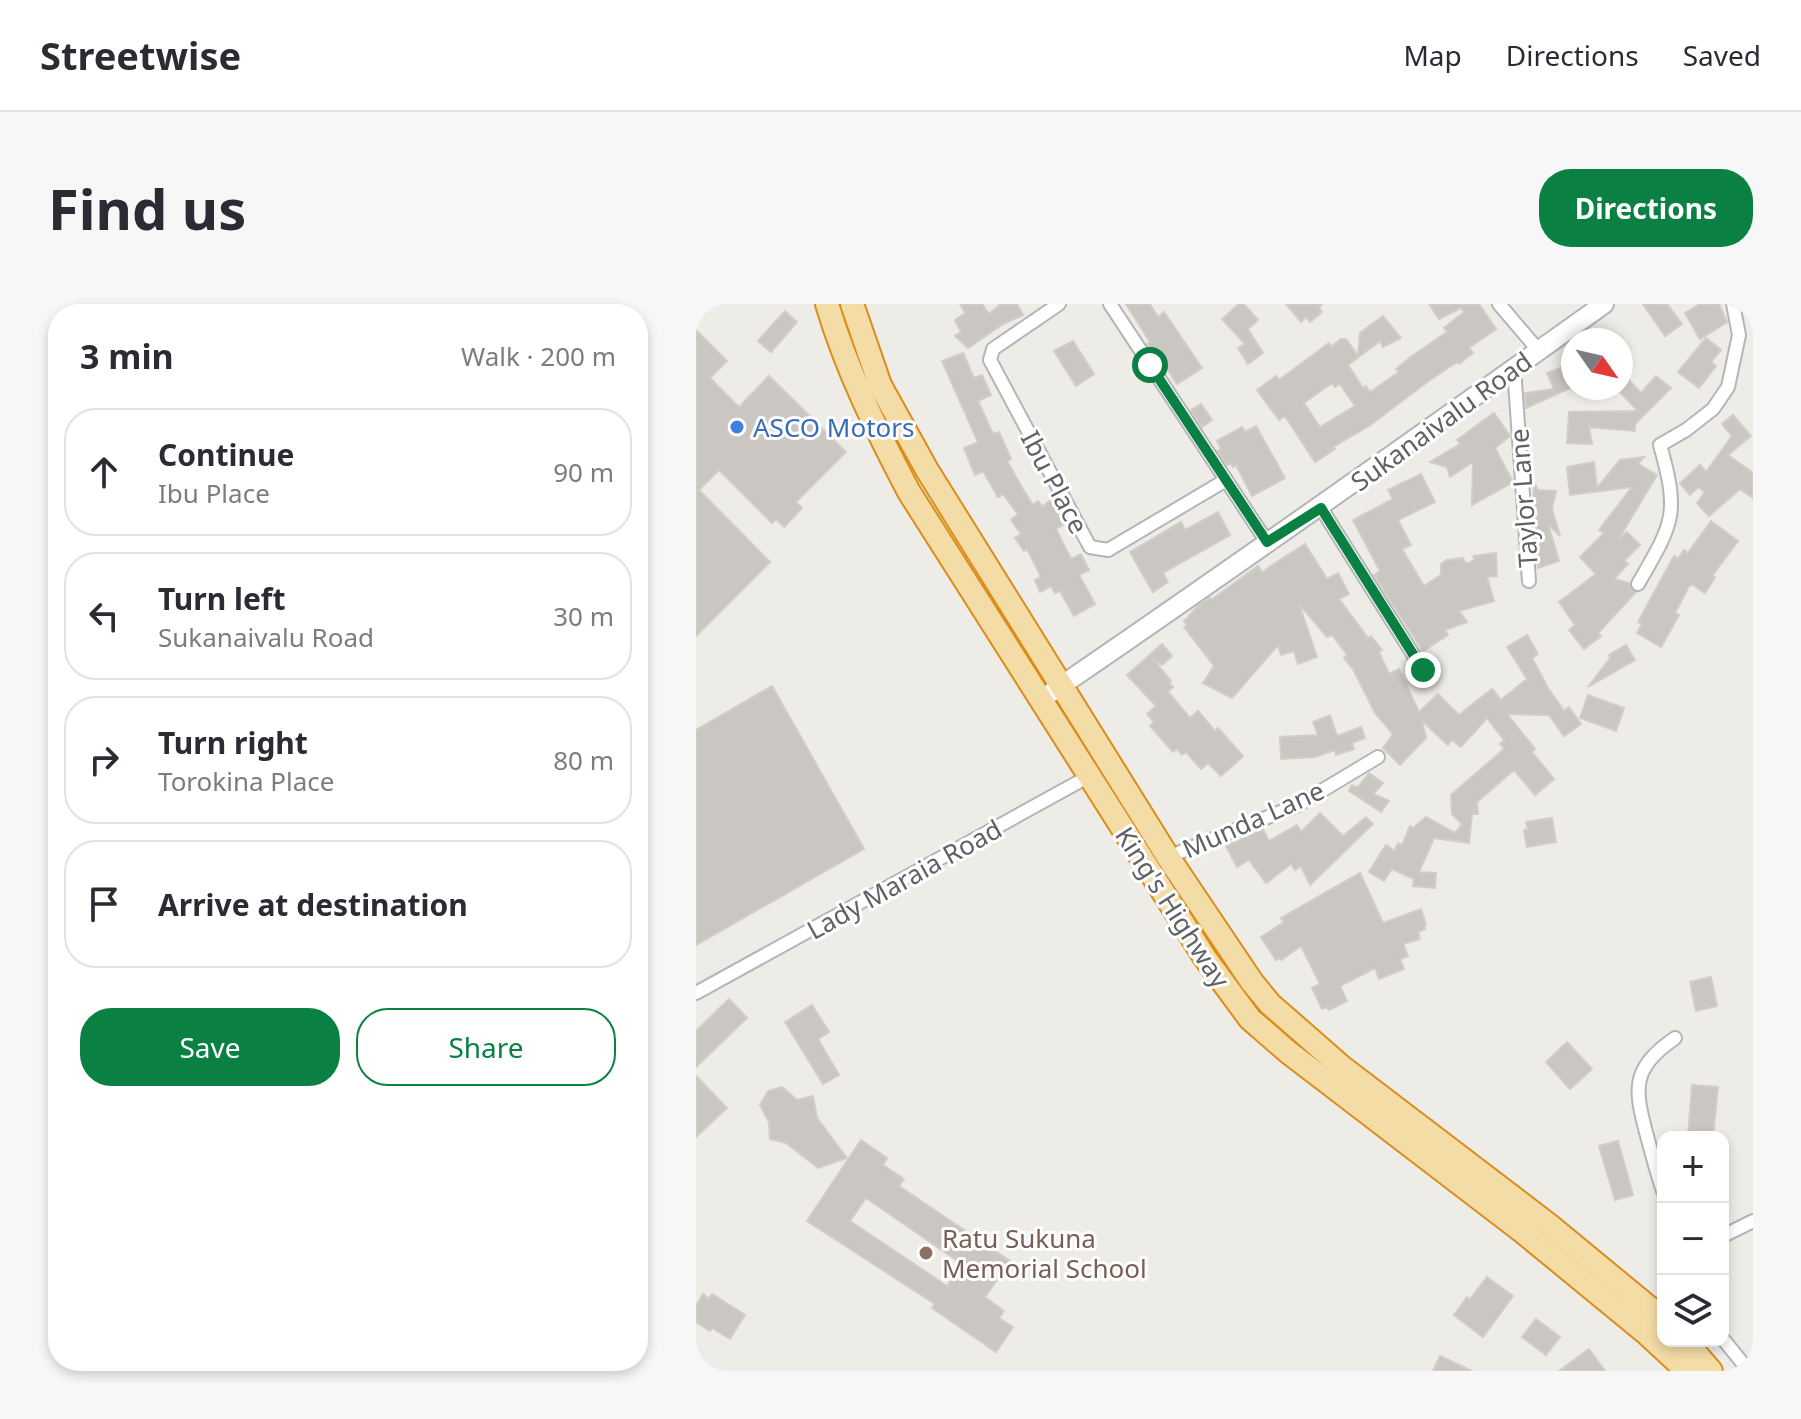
<!DOCTYPE html>
<html lang="en">
<head>
<meta charset="utf-8">
<style>
	:root { --surface:#fff; --page:#f7f7f7; --text:#2b2b33; --muted:#7c7c81; --line:#e1e1e2; --accent:#0b8043 }
	body { margin:0; font-family:"Noto Sans",sans-serif; background:var(--page); color:var(--text) }
	.controls { position:absolute; right:24px; bottom:24px; display:grid; overflow:hidden; border-radius:16px; box-shadow:0 4px 12px #0003 }
	.controls button { width:72px; height:72px; display:grid; place-items:center; padding:0; border:0; border-bottom:2px solid var(--line); background:var(--surface); color:var(--text); font:40px sans-serif }
	.compass { position:absolute; left:865px; top:24px; width:72px; height:72px; border-radius:50%; background:var(--surface); box-shadow:0 4px 12px #0003; rotate:124deg }
	.stop { position:absolute; width:24px; height:24px; margin:-18px; border:6px solid #0b8043; border-radius:50%; background:#fff }
	.stop.end { background:#0b8043; border-color:#fff; box-shadow:0 2px 8px #0008 }
	.list { margin:0; padding:0; list-style:none }
	h2 { display:flex; justify-content:space-between; align-items:center; height:104px; margin:0; padding:0 32px; font-size:34px }
	h2 small { font-size:26px; font-weight:400; color:var(--muted) }
	.list li { display:grid; grid-template-columns:52px 1fr auto; gap:24px; align-items:center; box-sizing:border-box; height:128px; margin:0 16px 16px; padding:0 16px; border:2px solid var(--line); border-radius:32px }
	.list b { display:block; font-size:30px; white-space:nowrap }
	.list p { margin:0; font-size:26px; white-space:nowrap; color:var(--muted) }
	.list em { font-size:26px; font-style:normal; color:var(--muted) }
	.actions { display:flex; gap:16px; padding:24px 32px }
	.actions a { flex:1; padding:18px 0; border:2px solid var(--accent); border-radius:32px; text-align:center; font-size:28px; color:var(--accent) }
	.actions .main { background:var(--accent); color:#fff }
	.icon { flex:none; width:44px; height:44px; fill:none; stroke:currentColor; stroke-width:2; stroke-linecap:round; stroke-linejoin:round }
	.map { position:relative; flex:none; width:1057px; height:1067px; overflow:hidden; border-radius:32px }
	header { display:flex; align-items:center; gap:48px; box-sizing:border-box; height:112px; padding:0 40px; background:var(--surface); border-bottom:2px solid var(--line) }
	header strong { font-size:38px }
	nav { display:flex; gap:44px; margin-inline-start:auto; font-size:28px }
	.intro { display:flex; align-items:center; justify-content:space-between; box-sizing:border-box; height:192px; padding:0 48px }
	h1 { margin:0; font-size:56px }
	.button { padding:20px 36px; border-radius:32px; background:var(--accent); color:#fff; font-size:28px; font-weight:700 }
	main { display:flex; gap:48px; padding:0 48px }
	aside { flex:1; background:var(--surface); border-radius:32px; box-shadow:0 4px 12px #0003 }
	.map>svg:first-child { display:block }
	.building { fill:#cac7c3; stroke:#d2cdc5; stroke-width:2; fill-rule:evenodd }
	.lines { fill:none; stroke-linecap:round; stroke-linejoin:round }
	.minor-casing { stroke:#b3b6b9; stroke-width:16 }
	.secondary-casing { stroke:#b2b6b9; stroke-width:22 }
	.trunk-casing { stroke:#db8c1a; stroke-width:26 }
	.minor { stroke:#fff; stroke-width:12 }
	.secondary { stroke:#fff; stroke-width:18 }
	.trunk { stroke:#f4dca7; stroke-width:22 }
	.route { stroke:#0b8043; stroke-width:10 }
	.shop-dot { fill:#3f7fe0; stroke:#fff; stroke-width:3 }
	.education-dot { fill:#8d6e63; stroke:#fff; stroke-width:3 }
	.labels { text-anchor:middle; dominant-baseline:central; stroke-width:6; stroke-linejoin:round; paint-order:stroke }
	.street-label { font-size:26px; fill:#5e6265; stroke:#fff }
	.shop-label { font-size:26px; fill:#366cbe; stroke:#fff; text-anchor:start }
	.education-label { font-size:26px; fill:#785e54; stroke:#fff; text-anchor:start }
</style>
</head>
<body>
<header>
<strong>Streetwise</strong>
<nav><a>Map</a><a>Directions</a><a>Saved</a></nav>
</header>
<div class="intro"><h1>Find us</h1><a class="button">Directions</a></div>
<main>
<aside>
<h2>3 min<small>Walk · 200 m</small></h2>
<ul class="list">
<li><svg class="icon" aria-label="ahead" viewBox="0 0 24 24"><path d="M12 20V5M6 11l6-6 6 6"/></svg><div><b>Continue</b><p>Ibu Place</p></div><em>90 m</em></li>
<li><svg class="icon" aria-label="left" viewBox="0 0 24 24"><path d="M17 20v-9H6M10 6l-5 5 5 5"/></svg><div><b>Turn left</b><p>Sukanaivalu Road</p></div><em>30 m</em></li>
<li><svg class="icon" aria-label="right" viewBox="0 0 24 24"><path d="M7 20v-9h11M14 6l5 5-5 5"/></svg><div><b>Turn right</b><p>Torokina Place</p></div><em>80 m</em></li>
<li><svg class="icon" aria-label="arrive" viewBox="0 0 24 24"><path d="M6 21V4h12l-3 4 3 4H6"/></svg><div><b>Arrive at destination</b></div></li>
</ul>
<div class="actions"><a class="main">Save</a><a>Share</a></div>
</aside>
<div class="map">
<svg width="1057" height="1067" viewBox="0 0 1057 1067">
	<rect width="100%" height="100%" fill="#eeece6"/>
	<!-- building -->
	<g class="building">
		<path d="M 264,0 L 286,0 L 293,10 L 305,0 L 321,0 L 327,11 L 307,20 L 272,44 L 259,32 L 265,28 L 259,16 L 269,9 Z"/>
		<path d="M 430,0 L 454,0 L 462,13 L 468,8 L 506,64 L 481,80 L 464,54 L 462,56 L 451,40 L 454,38 Z"/>
		<path d="M 543,0 L 548,0 L 562,16 L 552,25 L 567,49 L 552,60 L 542,44 L 549,40 L 526,15 Z"/>
		<path d="M 590,0 L 626,0 L 623,3 L 626,8 L 614,18 L 610,13 L 605,18 Z"/>
		<path d="M 733,0 L 783,0 L 800,25 L 773,44 L 777,49 L 763,60 L 761,58 L 734,76 L 673,122 L 637,143 L 639,145 L 619,158 L 589,112 L 583,116 L 561,86 L 580,72 L 583,76 L 633,39 L 635,43 L 645,35 L 650,35 L 662,52 L 664,29 L 687,12 L 705,34 L 687,43 L 684,37 L 652,61 L 667,84 L 670,82 L 674,88 L 703,68 L 700,65 L 716,52 L 751,28 L 748,24 L 768,8 L 765,4 L 743,15 ZM 636,79 L 639,83 L 644,80 L 659,102 L 624,123 L 608,99 Z"/>
		<path d="M 947,0 L 971,0 L 986,20 L 969,32 Z"/>
		<path d="M 1004,0 L 1023,0 L 1031,18 L 1004,35 L 989,9 Z"/>
		<path d="M 89,7 L 101,18 L 75,48 L 62,37 Z"/>
		<path d="M 0,26 L 31,57 L 14,74 L 43,103 L 73,72 L 150,148 L 100,198 L 106,204 L 88,223 L 80,215 L 76,219 L 23,166 L 3,186 L 74,258 L 0,332 Z"/>
		<path d="M 1010,34 L 1025,46 L 1015,58 L 1020,62 L 1003,84 L 982,68 Z"/>
		<path d="M 377,37 L 398,70 L 380,82 L 358,47 Z"/>
		<path d="M 267,49 L 278,74 L 286,71 L 295,91 L 282,97 L 297,130 L 303,128 L 315,155 L 311,157 L 328,187 L 337,201 L 342,197 L 346,203 L 355,196 L 370,219 L 360,225 L 375,255 L 385,250 L 393,266 L 383,271 L 399,300 L 378,312 L 364,287 L 359,289 L 355,282 L 344,288 L 339,276 L 345,273 L 331,245 L 328,247 L 319,234 L 325,230 L 315,216 L 322,210 L 307,190 L 302,193 L 287,167 L 279,171 L 268,144 L 282,138 L 246,57 Z"/>
		<path d="M 869,62 L 877,83 L 830,104 L 829,89 L 858,85 L 851,69 Z"/>
		<path d="M 960,72 L 975,84 L 939,120 L 939,127 L 893,123 L 896,140 L 871,139 L 873,108 L 942,107 L 920,84 L 925,84 L 925,79 L 930,73 L 945,89 Z"/>
		<path d="M 505,100 L 516,116 L 506,123 L 495,106 Z"/>
		<path d="M 798,109 L 814,132 L 799,144 L 817,178 L 776,201 L 777,158 L 754,173 L 751,163 L 734,158 L 764,140 L 761,136 Z"/>
		<path d="M 1037,111 L 1055,132 L 1032,151 L 1057,169 L 1057,194 L 1044,185 L 1013,212 L 1001,199 L 1009,188 L 1002,183 L 994,191 L 984,179 L 1004,161 L 1010,168 L 1036,132 L 1026,120 Z"/>
		<path d="M 560,122 L 589,174 L 556,192 L 540,161 L 537,163 L 535,159 L 531,161 L 521,147 L 525,145 L 521,137 L 546,123 L 549,128 Z"/>
		<path d="M 948,153 L 942,160 L 961,171 L 922,236 L 931,228 L 944,241 L 928,257 L 932,260 L 918,275 L 933,279 L 935,285 L 940,288 L 902,329 L 905,332 L 888,345 L 873,326 L 879,321 L 863,298 L 900,270 L 884,253 L 908,229 L 903,226 L 936,183 L 874,191 L 871,163 L 898,158 L 901,184 L 924,156 Z"/>
		<path d="M 725,170 L 739,198 L 702,216 L 715,241 L 706,245 L 728,282 L 745,271 L 745,260 L 751,256 L 767,254 L 770,260 L 779,256 L 777,252 L 800,249 L 801,272 L 791,273 L 798,297 L 763,307 L 771,318 L 749,326 L 752,331 L 727,347 L 678,271 L 684,267 L 657,216 L 697,195 L 692,186 Z"/>
		<path d="M 838,179 L 842,186 L 860,187 L 856,205 L 864,232 L 852,220 L 863,257 L 842,264 L 837,202 Z"/>
		<path d="M 522,208 L 534,231 L 467,269 L 472,278 L 457,288 L 434,248 L 485,218 L 489,226 Z"/>
		<path d="M 1015,217 L 1042,237 L 1016,272 L 1019,273 L 1009,289 L 997,281 L 993,282 L 979,309 L 983,311 L 965,343 L 941,329 L 946,320 L 942,318 L 978,252 L 982,255 L 988,246 L 992,249 Z"/>
		<path d="M 609,240 L 631,275 L 642,269 L 653,290 L 643,295 L 672,334 L 675,332 L 686,346 L 683,348 L 693,370 L 703,365 L 723,408 L 742,390 L 763,411 L 796,385 L 805,396 L 831,375 L 811,343 L 831,331 L 842,350 L 836,354 L 852,384 L 868,407 L 873,403 L 885,420 L 868,432 L 853,411 L 811,410 L 839,445 L 836,448 L 858,475 L 839,491 L 818,466 L 781,498 L 782,510 L 776,510 L 773,539 L 738,534 L 723,568 L 740,569 L 739,584 L 717,582 L 718,575 L 696,565 L 688,577 L 673,568 L 690,541 L 698,547 L 702,539 L 706,541 L 714,522 L 717,524 L 730,513 L 759,529 L 766,520 L 756,510 L 755,491 L 808,445 L 804,440 L 808,436 L 791,414 L 765,443 L 756,436 L 752,441 L 726,417 L 730,434 L 704,461 L 687,444 L 697,430 L 679,409 L 657,365 L 648,354 L 651,351 L 636,331 L 631,333 L 603,300 L 621,353 L 602,360 L 598,347 L 585,351 L 582,341 L 536,394 L 507,379 L 518,362 L 488,323 L 491,321 L 488,317 L 502,302 L 514,294 L 515,296 L 562,262 L 566,268 Z"/>
		<path d="M 466,340 L 476,352 L 466,361 L 456,354 L 475,377 L 473,379 L 477,383 L 472,388 L 494,414 L 502,407 L 519,427 L 522,424 L 547,452 L 525,472 L 512,459 L 505,465 L 490,448 L 486,451 L 481,445 L 477,448 L 454,422 L 458,418 L 451,410 L 460,402 L 431,371 Z"/>
		<path d="M 930,341 L 939,356 L 892,383 L 914,354 L 913,351 Z"/>
		<path d="M 76,382 L 168,545 L 0,641 L 0,426 Z"/>
		<path d="M 892,391 L 928,404 L 920,427 L 884,414 Z"/>
		<path d="M 634,411 L 641,432 L 665,423 L 669,434 L 656,439 L 658,445 L 640,451 L 639,446 L 619,453 L 585,455 L 584,433 L 622,431 L 617,418 Z"/>
		<path d="M 673,469 L 687,479 L 677,490 L 693,497 L 685,508 L 653,487 L 656,481 L 662,483 Z"/>
		<path d="M 624,509 L 647,532 L 670,513 L 677,520 L 614,581 L 605,562 L 599,566 L 595,560 L 570,579 L 553,556 L 541,563 L 530,542 L 567,525 L 573,537 L 601,521 L 605,528 Z"/>
		<path d="M 856,514 L 860,538 L 831,543 L 828,526 L 832,526 L 830,518 Z"/>
		<path d="M 664,569 L 687,619 L 725,605 L 730,621 L 728,622 L 729,625 L 722,628 L 724,635 L 707,640 L 712,652 L 704,655 L 708,665 L 683,675 L 679,664 L 644,682 L 651,697 L 633,706 L 631,703 L 626,705 L 616,684 L 624,680 L 605,642 L 585,656 L 583,654 L 580,656 L 565,633 L 588,618 L 585,614 Z"/>
		<path d="M 1015,673 L 1021,702 L 1000,707 L 994,678 Z"/>
		<path d="M 33,695 L 51,714 L 0,763 L 0,727 Z"/>
		<path d="M 116,701 L 133,728 L 122,735 L 143,771 L 127,780 L 89,718 Z"/>
		<path d="M 871,738 L 896,765 L 874,785 L 850,758 Z"/>
		<path d="M 0,772 L 31,804 L 0,833 Z"/>
		<path d="M 996,781 L 1022,783 L 1017,833 L 992,833 Z"/>
		<path d="M 86,783 L 101,796 L 117,792 L 121,814 L 151,854 L 122,864 L 90,839 L 74,835 L 73,818 L 64,801 L 72,787 Z"/>
		<path d="M 165,836 L 191,854 L 187,861 L 208,875 L 203,882 L 314,957 L 289,993 L 308,1007 L 303,1014 L 317,1023 L 300,1048 L 236,1004 L 239,1000 L 111,917 ZM 170,894 L 266,960 L 251,982 L 154,917 Z"/>
		<path d="M 922,837 L 937,891 L 919,896 L 903,842 Z"/>
		<path d="M 791,973 L 817,992 L 787,1033 L 758,1011 L 771,993 L 774,995 Z"/>
		<path d="M 7,990 L 13,995 L 16,990 L 49,1011 L 34,1035 L 16,1024 L 14,1027 L 0,1018 L 0,1002 Z"/>
		<path d="M 840,1015 L 864,1033 L 850,1051 L 826,1033 Z"/>
		<path d="M 893,1045 L 909,1067 L 863,1067 Z"/>
		<path d="M 744,1052 L 776,1067 L 737,1067 Z"/>
	</g>
	<g class="lines">
		<!-- minor casing -->
		<g class="minor-casing">
			<g id="minor">
				<path d="M 363,0 L 297,45 L 294,56 L 394,243 L 412,246 L 530,176"/>
				<path d="M 414,0 L 571,238"/>
				<path d="M 803,0 L 843,47"/>
				<path d="M 818,64 L 833,277"/>
				<path d="M 625,204 L 727,366"/>
				<path d="M 942,280 C 977,219 984,211 964,141 L 990,126 L 1017,105 L 1032,83 L 1043,31 L 1037,0"/>
				<path d="M 472,553 L 602,501 L 682,453"/>
				<path d="M 0,689 L 397,470"/>
				<path d="M 967,887 C 961,869 956,851 951,832 C 938,784 935,765 979,734"/>
				<path d="M 1027,932 L 1057,917"/>
				<path d="M 1027,1035 L 1053,1067"/>
			</g>
		</g>
		<!-- secondary casing -->
		<g class="secondary-casing">
			<path id="secondary" d="M 356,388 C 542,261 725,131 908,0"/>
		</g>
		<!-- trunk casing -->
		<g class="trunk-casing">
			<g id="trunk">
				<path d="M 131,0 C 151,67 181,127 213,188 L 509,654 L 554,715 L 592,748 L 827,928 L 950,1029 L 991,1067"/>
				<path d="M 156,0 L 184,81 L 231,166 L 472,553 L 556,678 L 574,700 L 646,763 L 853,921 L 967,1015"/>
				<path d="M 989,1037 L 1015,1067"/>
			</g>
		</g>
		<!-- minor -->
		<use href="#minor" class="minor"/>
		<!-- secondary -->
		<use href="#secondary" class="secondary"/>
		<!-- trunk -->
		<use href="#trunk" class="trunk"/>
	</g>
	<g class="lines">
		<!-- route -->
		<path class="route" d="M 454,61 L 571,238 L 625,204 L 727,366"/>
	</g>
	<!-- markers -->
	<circle class="shop-dot" cx="41" cy="123" r="8"/>
	<circle class="education-dot" cx="230" cy="949" r="8"/>
	<g class="labels">
		<!-- street labels -->
		<g class="street-label">
			<text transform="translate(745 117) rotate(-36)">Sukanaivalu Road</text>
			<text transform="translate(359 178) rotate(62)">Ibu Place</text>
			<text transform="translate(827 194) rotate(-94)">Taylor Lane</text>
			<text transform="translate(557 515) rotate(-24)">Munda Lane</text>
			<text transform="translate(208 575) rotate(-29)">Lady Maraia Road</text>
			<text transform="translate(477 603) rotate(57)">King's Highway</text>
		</g>
		<!-- shop labels -->
		<g class="shop-label">
			<text x="57" y="123">ASCO Motors</text>
		</g>
		<!-- education labels -->
		<g class="education-label">
			<text x="246" y="934">Ratu Sukuna<tspan x="246" dy="30">Memorial School</tspan></text>
		</g>
	</g>
</svg>
<div class="controls">
<button>+</button>
<button>−</button>
<button><svg class="icon" aria-label="layers" viewBox="0 0 24 24"><path d="M12 4l9 5-9 5-9-5zM3 14l9 5 9-5"/></svg></button>
</div>
<svg class="compass" viewBox="-18 -18 36 36"><path d="M0-13l5 13h-10z" fill="#e53935"/><path d="M0 13l5-13h-10z" fill="#7c7c81"/></svg>
<div class="stop" style="left:454px;top:61px"></div>
<div class="stop end" style="left:727px;top:366px"></div>
</div>
</main>
</body>
</html>
